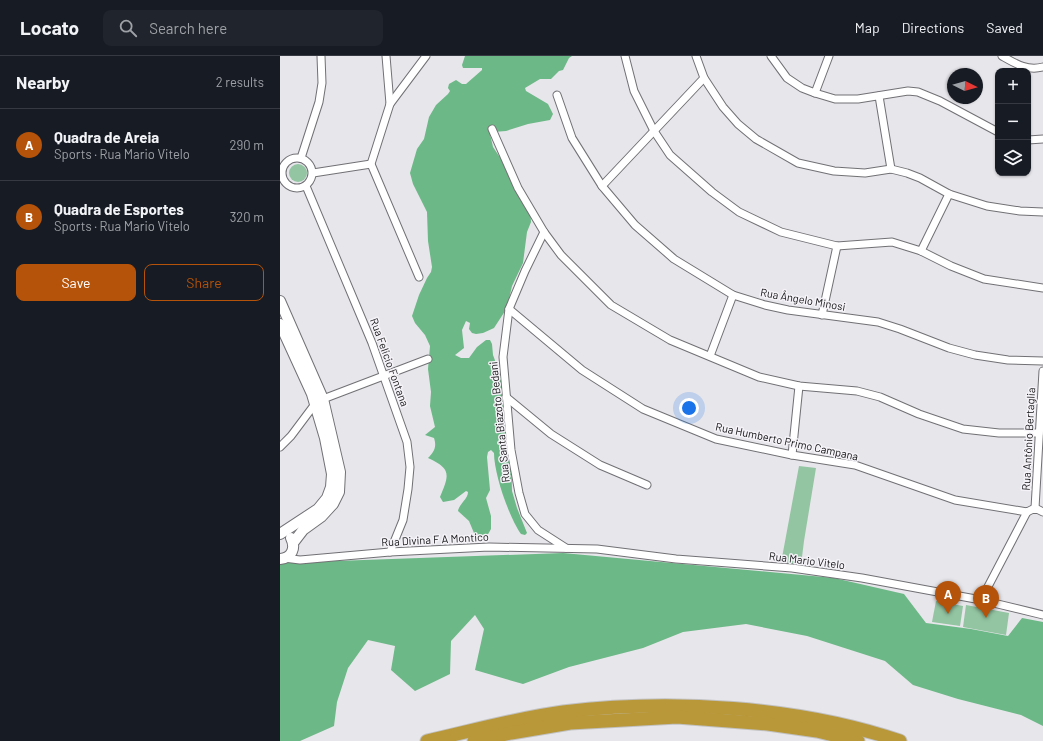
<!DOCTYPE html>
<html lang="en">
<head>
<meta charset="utf-8">
<style>
	:root { --surface:#171b24; --page:#20242c; --text:#f1f3f6; --muted:#9ea1a6; --line:#363941; --accent:#b45309 }
	body { margin:0; font-family:Barlow,sans-serif; background:var(--page); color:var(--text) }
	.controls { position:absolute; right:12px; top:12px; display:grid; overflow:hidden; border-radius:8px; box-shadow:0 1px 3px #0004 }
	.controls button { width:36px; height:36px; display:grid; place-items:center; padding:0; border:0; border-bottom:1px solid var(--line); background:var(--surface); color:var(--text); font:20px sans-serif }
	.compass { position:absolute; left:667px; top:12px; width:36px; height:36px; border-radius:50%; background:var(--surface); box-shadow:0 1px 3px #0004; rotate:95deg }
	.you { position:absolute; left:409px; top:352px; width:14px; height:14px; margin:-10px; border:3px solid #fff; border-radius:50%; background:#1a73e8; box-shadow:0 0 0 6px #1a73e833 }
	.badge { display:grid; place-items:center; width:26px; height:26px; border-radius:50%; background:var(--accent); color:#fff; font-size:13px; font-weight:700 }
	.pin { position:absolute; translate:-50% -33px; filter:drop-shadow(0 1px 2px #0008) }
	.pin::after { content:''; position:absolute; top:21px; width:14px; height:12px; background:inherit; clip-path:polygon(0 0,100% 0,50% 100%) }
	.list { margin:0; padding:0; list-style:none }
	h2 { display:flex; justify-content:space-between; align-items:center; height:52px; margin:0; padding:0 16px; font-size:17px }
	h2 small { font-size:13px; font-weight:400; color:var(--muted) }
	.list li { display:grid; grid-template-columns:26px 1fr auto; gap:12px; align-items:center; box-sizing:border-box; height:72px; padding:0 16px; border-top:1px solid var(--line) }
	.list b { display:block; font-size:15px; white-space:nowrap }
	.list p { margin:0; font-size:13px; white-space:nowrap; color:var(--muted) }
	.list em { font-size:13px; font-style:normal; color:var(--muted) }
	.actions { display:flex; gap:8px; padding:12px 16px }
	.actions a { flex:1; padding:9px 0; border:1px solid var(--accent); border-radius:8px; text-align:center; font-size:14px; color:var(--accent) }
	.actions .main { background:var(--accent); color:#fff }
	.icon { flex:none; width:22px; height:22px; fill:none; stroke:currentColor; stroke-width:2; stroke-linecap:round; stroke-linejoin:round }
	.map { position:relative; flex:none; width:763px; height:685px; overflow:hidden }
	header { display:flex; align-items:center; gap:24px; box-sizing:border-box; height:56px; padding:0 20px; background:var(--surface); border-bottom:1px solid var(--line) }
	header strong { font-size:19px }
	nav { display:flex; gap:22px; margin-inline-start:auto; font-size:14px }
	.search { width:280px; height:36px; background:var(--page); display:flex; align-items:center; gap:10px; box-sizing:border-box; padding:0 14px; border-radius:8px; color:var(--muted); font-size:15px }
	main { display:flex }
	aside { flex:1; background:var(--surface) }
	.map>svg:first-child { display:block }
	.green { fill:#93c5a2 }
	.forest { fill:#6cb886 }
	.lines { fill:none; stroke-linecap:round; stroke-linejoin:round }
	.street-casing { stroke:#717074; stroke-width:9 }
	.secondary-casing { stroke:#717074; stroke-width:12 }
	.highway-casing { stroke:#c1c1c2; stroke-width:15 }
	.street { stroke:#fff; stroke-width:7 }
	.secondary { stroke:#fff; stroke-width:10 }
	.highway { stroke:#b9983a; stroke-width:13 }
	.labels { text-anchor:middle; dominant-baseline:central; stroke-width:3; stroke-linejoin:round; paint-order:stroke }
	.street-label { font-size:11px; fill:#121113; stroke:#f5f3f8 }
</style>
</head>
<body>
<header>
<strong>Locato</strong>
<div class="search"><svg class="icon" aria-label="search" viewBox="0 0 24 24"><circle cx="10" cy="10" r="6"/><path d="M15 15l6 6"/></svg>Search here</div>
<nav><a>Map</a><a>Directions</a><a>Saved</a></nav>
</header>
<main>
<aside>
<h2>Nearby<small>2 results</small></h2>
<ul class="list">
<li><span class="badge">A</span><div><b>Quadra de Areia</b><p>Sports · Rua Mario Vitelo</p></div><em>290 m</em></li>
<li><span class="badge">B</span><div><b>Quadra de Esportes</b><p>Sports · Rua Mario Vitelo</p></div><em>320 m</em></li>
</ul>
<div class="actions"><a class="main">Save</a><a>Share</a></div>
</aside>
<div class="map">
<svg width="763" height="685" viewBox="0 0 763 685">
	<rect width="100%" height="100%" fill="#e7e6eb"/>
	<!-- green -->
	<g class="green">
		<circle cx="18" cy="117" r="9"/>
		<path d="M 519,410 L 536,412 L 524,485 L 521,509 L 501,507 Z"/>
		<path d="M 656,545 L 683,550 L 680,570 L 652,566 Z"/>
		<path d="M 686,549 L 729,557 L 726,579 L 683,571 Z"/>
	</g>
	<!-- forest -->
	<g class="forest">
		<path d="M 185,0 L 292,0 L 289,2 L 283,14 L 279,15 L 271,23 L 260,23 L 245,32 L 246,35 L 268,48 L 273,58 L 270,64 L 248,68 L 226,75 L 213,76 L 210,78 L 213,91 L 221,103 L 228,119 L 250,151 L 251,166 L 247,176 L 243,207 L 232,230 L 227,252 L 214,272 L 203,277 L 196,278 L 192,277 L 189,273 L 190,267 L 186,265 L 182,274 L 184,292 L 175,299 L 181,302 L 189,302 L 197,291 L 206,284 L 210,284 L 212,288 L 213,299 L 224,329 L 230,368 L 232,435 L 237,452 L 247,477 L 245,479 L 241,478 C 229,461 214,418 214,397 L 211,394 L 208,396 L 207,401 L 210,434 L 206,442 L 211,460 L 211,473 L 207,480 L 201,481 L 194,477 L 189,465 L 178,455 C 179,448 188,443 188,436 L 186,435 L 174,444 L 163,446 L 160,441 C 169,419 172,413 148,402 C 154,396 157,391 154,382 L 145,379 L 155,371 L 150,350 L 151,336 L 148,313 L 150,290 L 145,279 L 135,267 L 132,260 L 139,239 L 147,222 L 151,216 L 152,211 L 148,185 L 147,156 L 133,128 L 130,117 L 137,93 L 144,83 L 149,61 L 156,49 L 168,38 L 170,35 L 168,32 L 169,28 L 176,24 L 182,28 L 186,28 L 202,14 L 202,12 L 183,12 L 182,9 Z"/>
		<path d="M 283,497 L 554,522 L 624,538 L 646,567 L 691,573 L 728,580 L 742,562 L 763,566 L 763,670 L 741,659 L 678,643 L 633,629 L 605,605 L 527,580 L 466,568 L 403,576 L 363,592 L 289,611 L 243,628 L 195,614 L 204,573 L 195,559 L 171,585 L 170,618 L 135,635 L 111,614 L 115,590 L 88,584 L 68,612 L 57,646 L 54,670 L 20,685 L 0,685 L 0,507 Z"/>
	</g>
	<g class="lines">
		<!-- street casing -->
		<g class="street-casing">
			<g id="street">
				<path d="M 106,0 L 110,48 L 91,108 L 139,221"/>
				<path d="M 345,0 L 354,35 L 374,75 L 390,99 L 432,136 L 459,156 L 501,176 L 557,190 L 612,186 L 641,195 L 671,210 L 704,223 L 763,232"/>
				<path d="M 416,0 L 424,22 L 443,51 L 458,68 L 476,83 L 518,107 L 554,115 L 585,117 L 611,113 L 627,117 L 640,122 L 669,138 L 707,150 L 740,155 L 763,156"/>
				<path d="M 491,0 L 507,22 L 522,32 L 535,37 L 555,43 L 578,43 L 628,35 L 638,36 L 660,45 L 718,76"/>
				<path d="M 722,0 C 736,8 747,15 763,11"/>
				<path d="M 535,37 L 549,0"/>
				<path d="M 277,39 L 292,82 L 322,130 L 355,169 L 394,203 L 453,239 L 485,249 L 508,254 L 598,266 L 620,273 L 669,292 L 695,299 L 728,304 L 763,305"/>
				<path d="M 599,40 L 611,113"/>
				<path d="M 110,48 L 146,0"/>
				<path d="M 212,73 L 238,132 L 264,176 L 281,199 L 331,249 L 390,284 L 479,321 L 519,330 L 577,335 L 600,341 L 639,358 L 683,373 L 719,377 L 759,377"/>
				<path d="M 748,84 L 763,83"/>
				<circle cx="17" cy="117" r="15"/>
				<path d="M 21,102 L 39,46 L 42,27 L 41,0"/>
				<path d="M 33,117 L 91,108"/>
				<path d="M 26,130 L 92,287 L 127,386 L 130,411 L 128,433 L 123,464 L 110,496"/>
				<path d="M 322,130 L 424,22"/>
				<path d="M 264,176 L 245,215 L 229,253 L 223,301 L 231,394 L 239,437 L 245,458 L 258,474 L 286,492"/>
				<path d="M 641,195 L 669,138"/>
				<path d="M 229,253 L 302,314 L 363,353 L 436,383 L 512,399 L 575,409 L 675,444 L 747,456 L 755,452 L 763,456"/>
				<path d="M 542,259 L 557,190"/>
				<path d="M 430,300 L 453,239"/>
				<path d="M 226,341 L 271,378 L 320,409 L 367,429"/>
				<path d="M 0,391 L 11,380 L 35,348 L 43,343 L 148,303"/>
				<path d="M 512,399 L 519,330"/>
				<path d="M 755,452 L 763,315"/>
				<path d="M 4,502 L 20,504 L 110,496 L 209,491 L 317,493 L 396,503 L 512,512 L 582,522 L 701,544 L 763,559"/>
				<path d="M 701,544 L 747,456"/>
			</g>
		</g>
		<!-- secondary casing -->
		<g class="secondary-casing">
			<g id="secondary">
				<path d="M 0,245 L 43,343 L 60,416 L 59,436 L 53,448 L 41,461 L 23,474 L 13,487"/>
				<path d="M 0,268 L 32,338 L 45,382 L 52,418 L 51,431 L 47,442 L 38,453 L 0,478"/>
				<path d="M 0,503 C 12,502 16,492 11,482"/>
			</g>
		</g>
		<!-- highway casing -->
		<g class="highway-casing">
			<g id="highway">
				<path d="M 147,685 C 192,675 237,662 283,656 C 390,643 517,650 620,685"/>
				<path d="M 194,685 L 231,677 L 290,667 L 397,661 L 488,668 L 537,675 L 578,685"/>
			</g>
		</g>
		<!-- street -->
		<use href="#street" class="street"/>
		<!-- secondary -->
		<use href="#secondary" class="secondary"/>
		<!-- highway -->
		<use href="#highway" class="highway"/>
	</g>
	<g class="labels">
		<!-- street labels -->
		<g class="street-label">
			<text transform="translate(523 243) rotate(10)">Rua Ângelo Minosi</text>
			<text transform="translate(110 306) rotate(70)">Rua Felicio Fontana</text>
			<text transform="translate(219 366) rotate(-96)">Rua Santa Biazoto Bedani</text>
			<text transform="translate(748 383) rotate(-87)">Rua Antônio Bertaglia</text>
			<text transform="translate(507 385) rotate(12)">Rua Humberto Primo Campana</text>
			<text transform="translate(155 483) rotate(-3)">Rua Divina F A Montico</text>
			<text transform="translate(527 504) rotate(7)">Rua Mario Vitelo</text>
		</g>
	</g>
</svg>
<div class="controls">
<button>+</button>
<button>−</button>
<button><svg class="icon" aria-label="layers" viewBox="0 0 24 24"><path d="M12 4l9 5-9 5-9-5zM3 14l9 5 9-5"/></svg></button>
</div>
<svg class="compass" viewBox="-18 -18 36 36"><path d="M0-13l5 13h-10z" fill="#e53935"/><path d="M0 13l5-13h-10z" fill="#9ea1a6"/></svg>
<div class="you"></div>
<div class="pin badge" style="left:668px;top:558px">A</div>
<div class="pin badge" style="left:706px;top:562px">B</div>
</div>
</main>
</body>
</html>
